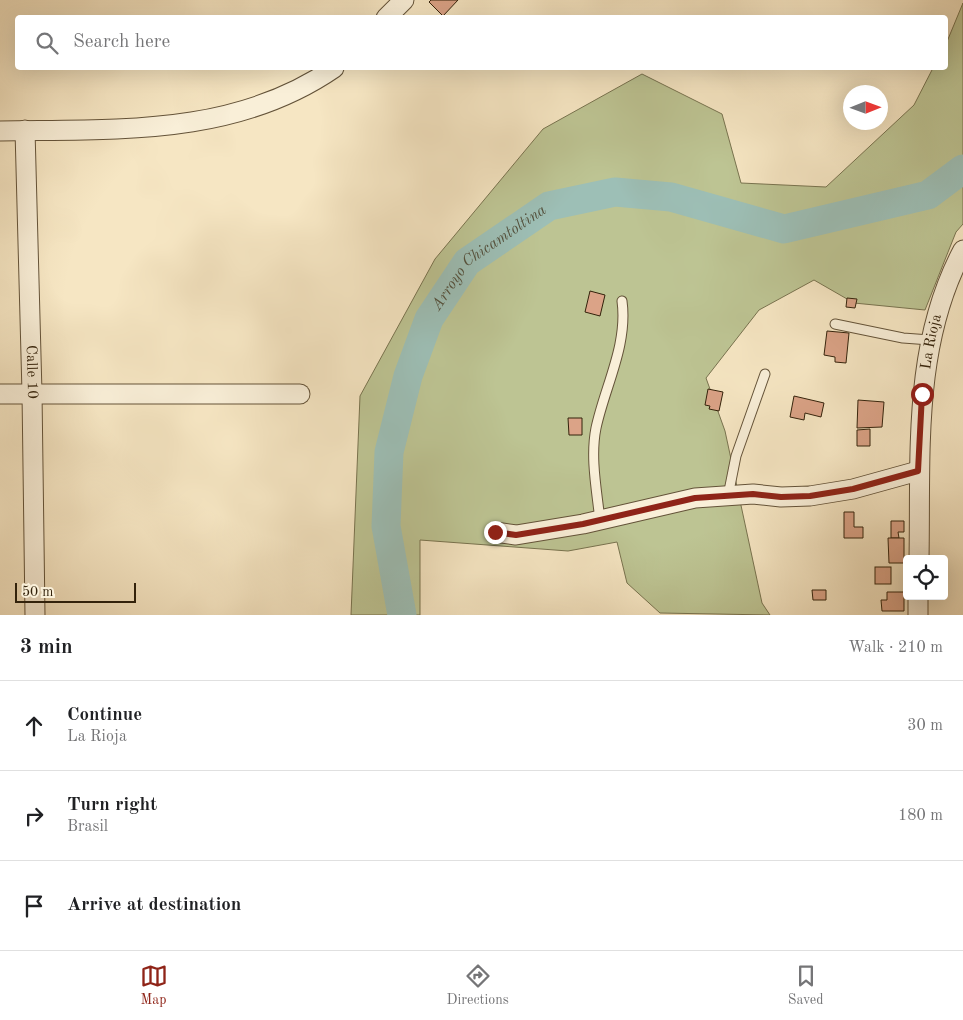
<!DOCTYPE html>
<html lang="en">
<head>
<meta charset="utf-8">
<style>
	:root { --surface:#fff; --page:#f2f2f2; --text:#202124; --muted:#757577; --line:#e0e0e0; --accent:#8f2418 }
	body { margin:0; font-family:"Old Standard TT",serif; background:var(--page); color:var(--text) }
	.controls { position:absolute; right:15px; bottom:15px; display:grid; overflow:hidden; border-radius:5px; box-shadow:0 5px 20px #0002 }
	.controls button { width:45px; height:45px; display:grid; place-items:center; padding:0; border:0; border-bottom:1px solid var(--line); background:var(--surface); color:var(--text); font:25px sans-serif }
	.compass { position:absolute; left:843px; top:85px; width:45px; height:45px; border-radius:50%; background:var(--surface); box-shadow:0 5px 20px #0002; rotate:89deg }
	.scale { position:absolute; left:15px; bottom:12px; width:121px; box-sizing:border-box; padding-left:5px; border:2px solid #33220b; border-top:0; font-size:14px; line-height:18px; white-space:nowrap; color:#33220b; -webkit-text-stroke:4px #f9efd8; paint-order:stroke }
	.stop { position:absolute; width:15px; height:15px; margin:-11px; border:4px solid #8f2418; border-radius:50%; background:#fff }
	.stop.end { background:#8f2418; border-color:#fff; box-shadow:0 1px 5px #0008 }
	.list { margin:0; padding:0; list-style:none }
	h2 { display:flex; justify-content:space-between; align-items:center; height:65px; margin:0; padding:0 20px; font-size:21px }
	h2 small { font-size:16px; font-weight:400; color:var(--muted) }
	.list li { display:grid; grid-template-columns:32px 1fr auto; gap:15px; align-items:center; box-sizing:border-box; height:90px; padding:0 20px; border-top:1px solid var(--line) }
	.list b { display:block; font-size:19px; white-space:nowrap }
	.list p { margin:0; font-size:16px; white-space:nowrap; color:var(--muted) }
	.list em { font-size:16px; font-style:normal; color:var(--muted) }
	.icon { flex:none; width:28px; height:28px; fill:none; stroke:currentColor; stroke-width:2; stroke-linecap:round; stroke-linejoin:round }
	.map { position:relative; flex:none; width:963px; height:615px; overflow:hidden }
	.search { position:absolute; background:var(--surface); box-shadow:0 5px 20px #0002; left:15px; right:15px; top:15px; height:55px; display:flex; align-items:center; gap:12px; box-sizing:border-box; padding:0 18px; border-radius:5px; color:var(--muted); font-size:19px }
	.sheet { height:335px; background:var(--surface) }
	nav { display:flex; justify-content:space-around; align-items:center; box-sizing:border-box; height:70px; border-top:1px solid var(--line); background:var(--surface); font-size:14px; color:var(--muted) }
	nav a { display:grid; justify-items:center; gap:2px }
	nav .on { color:var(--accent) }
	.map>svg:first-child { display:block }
	.green { fill:#bdc493; stroke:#78734f }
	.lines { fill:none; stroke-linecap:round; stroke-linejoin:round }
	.river { stroke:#9dbfb6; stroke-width:29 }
	.building { fill:#dba387; stroke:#33220b }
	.lane-casing { stroke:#645339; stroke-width:11 }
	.street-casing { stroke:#645339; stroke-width:21 }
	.lane { stroke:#f9efd8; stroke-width:9 }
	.street { stroke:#f9efd8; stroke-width:19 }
	.route { stroke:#8f2418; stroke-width:6 }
	.labels { text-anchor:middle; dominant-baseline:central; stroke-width:4.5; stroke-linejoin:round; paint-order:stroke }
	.street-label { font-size:15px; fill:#33220b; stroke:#f9efd8 }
	.water-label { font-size:16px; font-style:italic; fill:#53513e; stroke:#f9efd8 }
</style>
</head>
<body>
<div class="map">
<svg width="963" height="615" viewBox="0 0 963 615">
	<rect width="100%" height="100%" fill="#f6e6c3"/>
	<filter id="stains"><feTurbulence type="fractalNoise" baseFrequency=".004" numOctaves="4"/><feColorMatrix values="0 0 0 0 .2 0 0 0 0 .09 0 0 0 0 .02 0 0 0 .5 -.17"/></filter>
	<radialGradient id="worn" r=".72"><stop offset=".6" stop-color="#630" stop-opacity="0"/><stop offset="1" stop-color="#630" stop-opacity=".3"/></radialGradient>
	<!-- green -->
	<path class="green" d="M 963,3 L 963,224 L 956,232 L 925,310 L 854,303 L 814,280 L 759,310 L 706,378 L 725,431 L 762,603 L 770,615 L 660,613 L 627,583 L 617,542 L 568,551 L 420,540 L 420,615 L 351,615 L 360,396 L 435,259 L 543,129 L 642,74 L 722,114 L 741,183 L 826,187 L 914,105 L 933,68 L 946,68 L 946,44 Z"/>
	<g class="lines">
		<!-- river -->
		<path class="river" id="s1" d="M 402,615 L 386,526 L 389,452 L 408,376 L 429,319 L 467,262 L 549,206 L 615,192 L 671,197 L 784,229 L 928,195 L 963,169"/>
	</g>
	<!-- building -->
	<g class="building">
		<path d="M 431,0 L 458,0 L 443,16 L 429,2 Z"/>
		<path d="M 590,291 L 605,295 L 600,316 L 585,312 Z"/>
		<path d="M 847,298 L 857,299 L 855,308 L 846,307 Z"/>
		<path d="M 827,331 L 849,333 L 846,363 L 835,362 L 835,357 L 824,355 Z"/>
		<path d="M 708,389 L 723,392 L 719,411 L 709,409 L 710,406 L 705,405 Z"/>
		<path d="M 794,396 L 824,403 L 821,417 L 805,413 L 804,420 L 790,417 Z"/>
		<path d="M 858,400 L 884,402 L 882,427 L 857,428 Z"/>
		<path d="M 568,418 L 582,418 L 582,435 L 569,435 Z"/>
		<path d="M 870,429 L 870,446 L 857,446 L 857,430 Z"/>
		<path d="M 844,512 L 854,512 L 854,527 L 863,527 L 863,538 L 844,538 Z"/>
		<path d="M 891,521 L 904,521 L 904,532 L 898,532 L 899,538 L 891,538 Z"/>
		<path d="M 888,538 L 904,538 L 904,563 L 889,563 Z"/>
		<rect x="875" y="567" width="16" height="17"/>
		<path d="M 812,590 L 826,590 L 826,600 L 813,600 Z"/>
		<path d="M 887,592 L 904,592 L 904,611 L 882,611 L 881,600 L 887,600 Z"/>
	</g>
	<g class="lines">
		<!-- lane casing -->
		<g class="lane-casing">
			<g id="lane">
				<path d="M 835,324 L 903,338 L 930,340"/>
				<path d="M 728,496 L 736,456 L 765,374"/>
				<path d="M 600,521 C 597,491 590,458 596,428 C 605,386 628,345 622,301"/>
			</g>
		</g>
		<!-- street casing -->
		<g class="street-casing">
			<g id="street">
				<path d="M 386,18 L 404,0"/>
				<path id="s2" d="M 25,130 L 32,393 L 35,615"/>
				<path d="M 0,131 C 115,129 234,137 334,68"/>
				<path d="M 0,394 L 300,394"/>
				<path d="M 495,532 L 516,535 L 583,524 L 695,498 L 753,494 L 781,497 L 810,496 L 853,489 L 918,471"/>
				<path id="s3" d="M 919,559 C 921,454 912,345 963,250"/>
				<path d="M 918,615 L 918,596"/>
			</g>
		</g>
		<!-- lane -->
		<use href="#lane" class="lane"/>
		<!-- street -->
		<use href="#street" class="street"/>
	</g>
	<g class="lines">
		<!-- route -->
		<path class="route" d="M 495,532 L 516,535 L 583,524 L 695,498 L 753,494 L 781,497 L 810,496 L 853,489 L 918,471 L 922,394"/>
	</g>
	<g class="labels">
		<!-- street labels -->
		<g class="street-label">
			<text stroke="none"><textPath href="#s3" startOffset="218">La Rioja</textPath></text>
			<text stroke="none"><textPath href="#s2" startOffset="242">Calle 10</textPath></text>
		</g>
		<!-- water labels -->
		<g class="water-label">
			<text stroke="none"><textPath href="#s1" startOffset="391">Arroyo Chicamtoltina</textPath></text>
		</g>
	</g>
	<rect width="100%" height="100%" filter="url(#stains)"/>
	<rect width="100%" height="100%" fill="url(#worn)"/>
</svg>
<div class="controls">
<button><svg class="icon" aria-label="locate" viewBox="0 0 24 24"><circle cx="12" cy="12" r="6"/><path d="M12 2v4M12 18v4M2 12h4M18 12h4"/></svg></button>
</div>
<svg class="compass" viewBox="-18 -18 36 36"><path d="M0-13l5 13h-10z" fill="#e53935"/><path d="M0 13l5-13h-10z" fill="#757577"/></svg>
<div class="scale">50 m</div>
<div class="stop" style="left:922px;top:394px"></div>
<div class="stop end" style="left:495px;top:532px"></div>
<div class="search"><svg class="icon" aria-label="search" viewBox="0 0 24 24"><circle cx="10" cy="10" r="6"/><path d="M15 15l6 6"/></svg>Search here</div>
</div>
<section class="sheet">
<h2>3 min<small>Walk · 210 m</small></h2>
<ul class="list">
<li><svg class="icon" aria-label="ahead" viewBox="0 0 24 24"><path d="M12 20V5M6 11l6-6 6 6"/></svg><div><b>Continue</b><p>La Rioja</p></div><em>30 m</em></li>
<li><svg class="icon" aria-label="right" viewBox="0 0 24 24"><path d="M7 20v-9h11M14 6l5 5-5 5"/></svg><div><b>Turn right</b><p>Brasil</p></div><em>180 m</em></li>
<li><svg class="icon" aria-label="arrive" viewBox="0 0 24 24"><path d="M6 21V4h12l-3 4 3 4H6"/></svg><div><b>Arrive at destination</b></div></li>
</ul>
</section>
<nav>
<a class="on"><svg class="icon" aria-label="map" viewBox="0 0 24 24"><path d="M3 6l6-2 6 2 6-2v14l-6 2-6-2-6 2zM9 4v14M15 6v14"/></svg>Map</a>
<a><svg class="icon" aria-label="directions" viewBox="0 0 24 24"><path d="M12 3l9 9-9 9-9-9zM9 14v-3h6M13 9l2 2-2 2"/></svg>Directions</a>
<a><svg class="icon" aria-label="saved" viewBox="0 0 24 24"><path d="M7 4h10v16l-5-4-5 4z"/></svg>Saved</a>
</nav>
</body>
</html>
